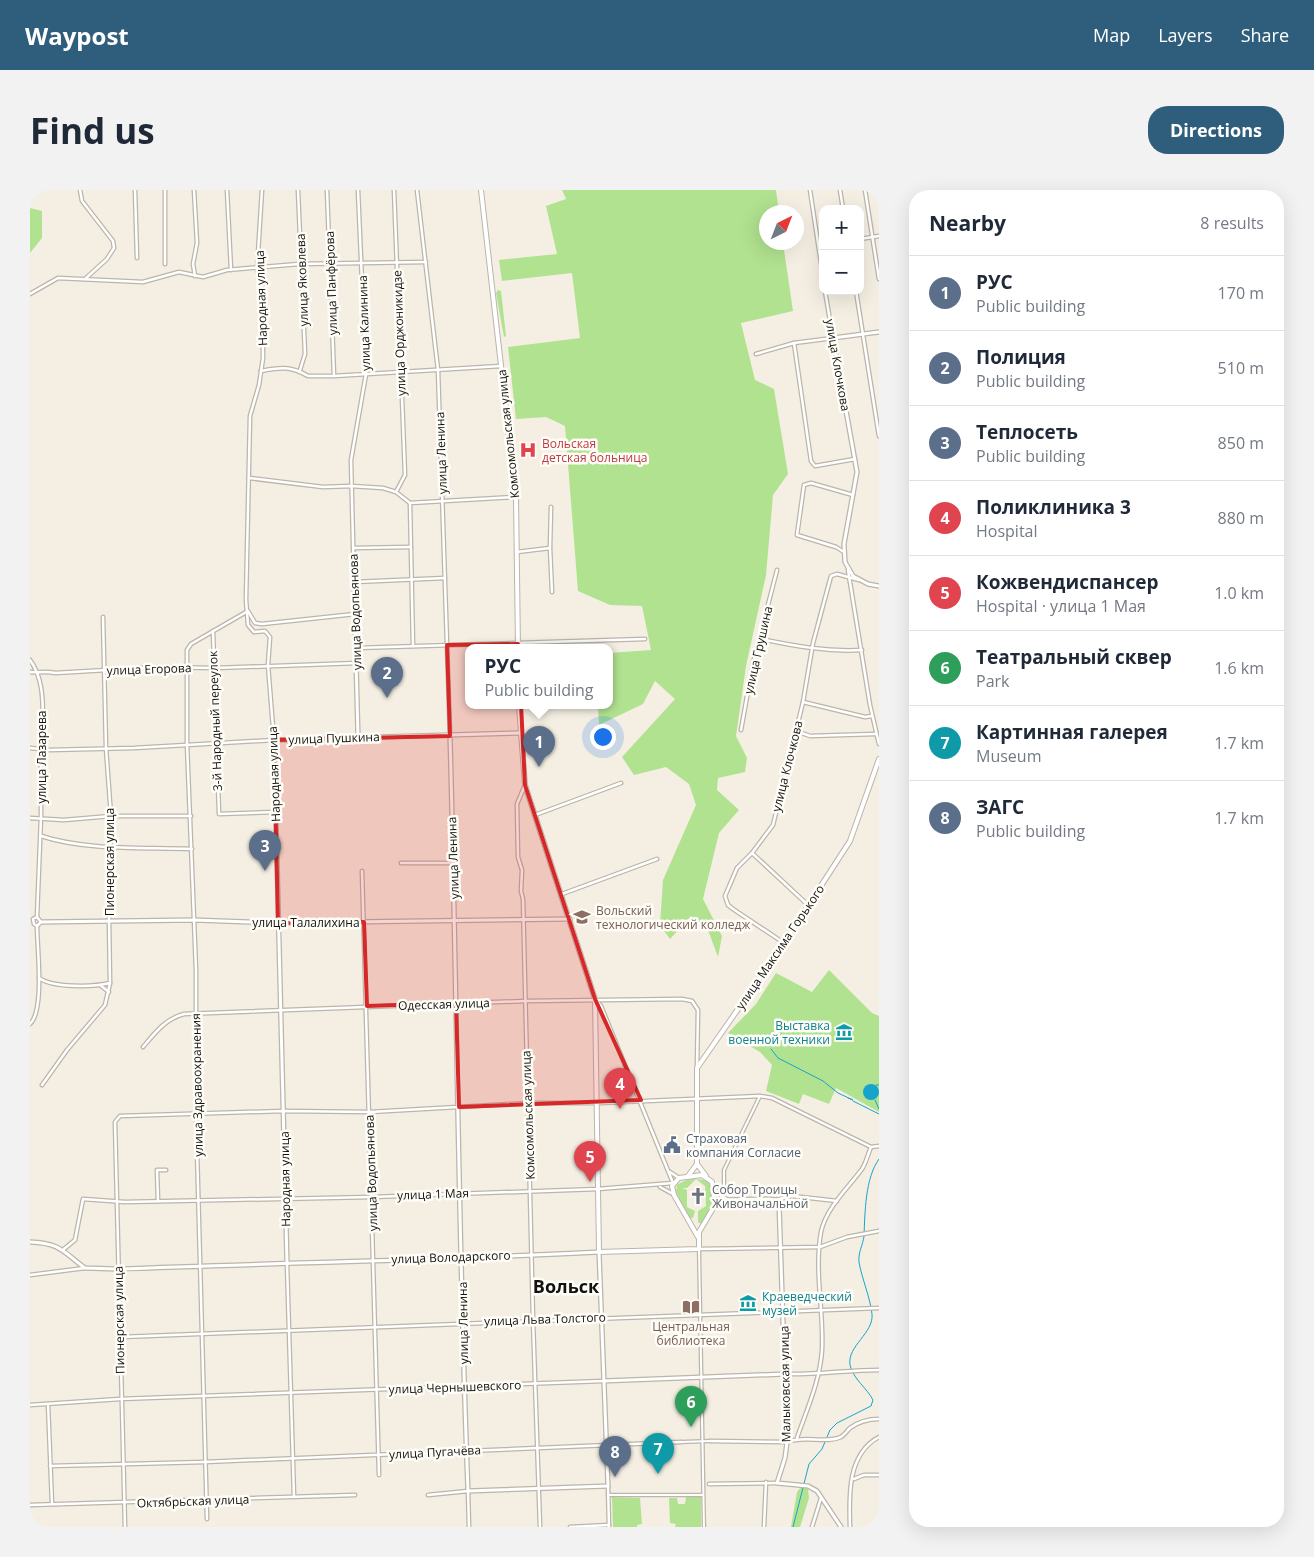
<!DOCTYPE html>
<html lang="en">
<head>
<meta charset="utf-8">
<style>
	:root { --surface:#fff; --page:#f2f2f3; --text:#1f2937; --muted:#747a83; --line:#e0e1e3; --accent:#2f5e7d }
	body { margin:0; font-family:"Open Sans",sans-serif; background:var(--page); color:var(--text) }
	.controls { position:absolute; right:15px; top:15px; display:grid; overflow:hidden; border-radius:10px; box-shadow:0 5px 20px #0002 }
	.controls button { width:45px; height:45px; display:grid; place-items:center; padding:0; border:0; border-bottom:1px solid var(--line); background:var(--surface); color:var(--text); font:25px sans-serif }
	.compass { position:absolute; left:729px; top:15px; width:45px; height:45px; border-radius:50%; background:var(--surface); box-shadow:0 5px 20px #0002; rotate:42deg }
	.you { position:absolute; left:572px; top:546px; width:18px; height:18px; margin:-12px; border:4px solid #fff; border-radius:50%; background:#1a73e8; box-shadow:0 0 0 8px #1a73e833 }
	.badge { display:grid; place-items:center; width:32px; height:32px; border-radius:50%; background:var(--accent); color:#fff; font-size:16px; font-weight:700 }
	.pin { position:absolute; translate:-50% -41px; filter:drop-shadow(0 1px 2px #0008) }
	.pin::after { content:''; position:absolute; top:26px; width:18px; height:15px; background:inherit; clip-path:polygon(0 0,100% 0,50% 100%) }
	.popup { position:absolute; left:435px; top:454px; width:148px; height:65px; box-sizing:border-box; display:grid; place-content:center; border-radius:10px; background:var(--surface); filter:drop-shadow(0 1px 4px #0005); font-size:16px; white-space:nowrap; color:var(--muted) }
	.popup b { font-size:19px; color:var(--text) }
	.popup::after { content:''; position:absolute; left:50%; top:100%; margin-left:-10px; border:10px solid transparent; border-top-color:var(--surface) }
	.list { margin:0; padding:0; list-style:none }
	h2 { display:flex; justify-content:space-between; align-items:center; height:65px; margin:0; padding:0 20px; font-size:21px }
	h2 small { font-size:16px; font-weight:400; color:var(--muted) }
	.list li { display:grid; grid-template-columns:32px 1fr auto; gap:15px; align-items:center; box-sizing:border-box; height:75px; padding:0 20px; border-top:1px solid var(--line) }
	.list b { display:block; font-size:19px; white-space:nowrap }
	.list p { margin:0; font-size:16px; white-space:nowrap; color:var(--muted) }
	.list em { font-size:16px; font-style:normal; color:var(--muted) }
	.map { position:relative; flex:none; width:849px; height:1337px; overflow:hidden; border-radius:20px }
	header { display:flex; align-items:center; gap:30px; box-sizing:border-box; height:70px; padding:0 25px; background:var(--accent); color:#fff }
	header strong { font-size:24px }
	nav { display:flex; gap:28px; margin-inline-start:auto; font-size:18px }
	.intro { display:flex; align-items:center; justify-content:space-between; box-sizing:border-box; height:120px; padding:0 30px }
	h1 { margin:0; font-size:35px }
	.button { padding:12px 22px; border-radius:20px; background:var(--accent); color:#fff; font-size:18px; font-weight:700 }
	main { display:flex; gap:30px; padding:0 30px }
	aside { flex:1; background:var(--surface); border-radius:20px; box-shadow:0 5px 20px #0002 }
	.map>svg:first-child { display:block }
	.green { fill:#b1e290 }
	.water { fill:#15a4cc }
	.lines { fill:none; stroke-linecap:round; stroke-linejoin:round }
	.stream { stroke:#15a4cc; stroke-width:1 }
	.pedestrian-casing { stroke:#bbb5aa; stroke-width:4.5 }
	.minor-casing { stroke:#bbb5aa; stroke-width:5 }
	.tertiary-casing { stroke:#bbb5aa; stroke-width:5.5 }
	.secondary-casing { stroke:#bbb5aa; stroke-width:6 }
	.pedestrian { stroke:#fff; stroke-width:2 }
	.minor { stroke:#fff; stroke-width:2.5 }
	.tertiary { stroke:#fff; stroke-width:3 }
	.secondary { stroke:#fff; stroke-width:4 }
	.marked { fill:#d62828; fill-opacity:0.2; stroke:#d62828; stroke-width:4; stroke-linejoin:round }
	.labels { text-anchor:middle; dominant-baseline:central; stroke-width:5; stroke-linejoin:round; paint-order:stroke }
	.street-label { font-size:12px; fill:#14120e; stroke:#fffdf8 }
	.health-label { font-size:12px; fill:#be3a42; stroke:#fffdf8; text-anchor:start }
	.education-label { font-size:12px; fill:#785e54; stroke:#fffdf8; text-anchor:start }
	.culture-label { font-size:12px; fill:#0d838f; stroke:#fffdf8; text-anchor:end }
	.service-label { font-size:12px; fill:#4e5e75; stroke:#fffdf8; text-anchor:start }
	.worship-label { font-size:12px; fill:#5b616d; stroke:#fffdf8; text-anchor:start }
	.district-label { font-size:18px; font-weight:bold; fill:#14120e; stroke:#fffdf8 }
</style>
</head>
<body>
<header>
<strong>Waypost</strong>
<nav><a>Map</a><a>Layers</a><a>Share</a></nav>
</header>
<div class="intro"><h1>Find us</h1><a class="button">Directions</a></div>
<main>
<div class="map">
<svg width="849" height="1337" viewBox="0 0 849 1337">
	<rect width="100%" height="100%" fill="#f5efe3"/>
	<!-- green -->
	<g class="green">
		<path d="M 532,0 L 746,0 L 749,22 L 736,22 L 736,52 L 753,53 L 763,121 L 711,133 L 725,190 L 744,199 L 758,284 L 743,305 L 736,385 L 716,476 L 706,546 L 717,568 L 715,582 L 688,588 L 687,600 L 709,620 L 689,643 L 673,709 L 692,746 L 688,767 L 678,740 L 661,726 L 640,749 L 630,735 L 633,690 L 666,615 L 659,594 L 636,577 L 604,585 L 592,567 L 645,509 L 625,491 L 613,514 L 569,535 L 568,516 L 579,516 L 579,463 L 621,460 L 612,416 L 580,415 L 548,401 L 535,236 L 516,227 L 486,229 L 478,157 L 550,148 L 542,83 L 472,91 L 469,70 L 527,64 L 516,16 L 536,9 Z"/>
		<path d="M 0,18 L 12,21 L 12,48 L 0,63 Z"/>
		<path d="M 468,100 L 471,101 L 476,146 L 474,147 L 466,103 Z"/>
		<path d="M 799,780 L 842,823 L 849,826 L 849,922 L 806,898 L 799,914 L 773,904 L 769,914 L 736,901 L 742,875 L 730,862 L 698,843 L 726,814 L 746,783 L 782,802 Z"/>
		<path d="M 666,989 L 657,998 L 652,998 L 657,1000 L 657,1017 L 665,1021 L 663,1028 L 659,1028 L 646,1002 L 647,995 C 656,988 669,987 679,992 C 688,1007 679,1021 671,1034 L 668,1032 L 668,1021 L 676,1016 L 675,996 Z"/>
		<path d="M 771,1297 L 778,1299 L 779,1308 L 770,1337 L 761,1337 L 767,1302 Z"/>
		<path d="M 671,1306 L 671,1337 L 645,1337 L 646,1334 L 640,1333 L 639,1308 L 647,1308 L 648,1314 L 655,1314 L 656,1307 Z"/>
		<path d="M 582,1307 L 610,1308 L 612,1334 L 607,1335 L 607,1337 L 583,1337 Z"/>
	</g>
	<!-- water -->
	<circle class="water" cx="841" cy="902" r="8"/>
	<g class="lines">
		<!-- stream -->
		<g class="stream">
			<path d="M 741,859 L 748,868 L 793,891 L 808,903 L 823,910 L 818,908"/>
			<path d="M 846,895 L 849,895"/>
			<path d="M 845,910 L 849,919"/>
			<path d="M 823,911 L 849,924"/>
			<path d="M 763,1337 L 779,1274 L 792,1259 L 800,1240 L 807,1233 L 841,1216 L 843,1210 C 837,1198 823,1189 820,1175 C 817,1156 844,1143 842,1124 C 840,1107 832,1089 829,1072 C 828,1062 833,1055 834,1046 C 835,1023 835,988 849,969"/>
		</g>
		<!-- pedestrian casing -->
		<g class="pedestrian-casing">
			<g id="pedestrian">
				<path d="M 694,1008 L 694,980 L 730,906"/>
				<path d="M 669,1059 L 674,1337"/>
				<path d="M 651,1252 L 680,1251"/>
				<path d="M 578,1305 L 673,1305"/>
			</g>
		</g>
		<!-- minor casing -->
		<g class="minor-casing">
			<g id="minor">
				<path d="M 50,0 L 52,11 L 83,51 L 84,58 L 77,69 L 55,89"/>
				<path d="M 105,0 L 107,68"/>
				<path d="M 164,0 L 167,53 L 163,74 L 165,86"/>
				<path d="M 197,0 L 201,80"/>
				<path d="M 268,0 L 275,164 L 270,180"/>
				<path d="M 297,0 L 304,186"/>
				<path d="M 328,0 L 336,184 L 321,270 L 324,392 L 415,388"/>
				<path d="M 364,0 L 375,285 L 366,302"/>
				<path d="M 387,0 L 408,180 L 420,546"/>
				<path d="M 780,0 L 793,86"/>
				<path d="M 810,0 L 813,19"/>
				<path d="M 835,0 L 849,89"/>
				<path d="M 830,49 L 849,46"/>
				<path d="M 135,74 L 135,0"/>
				<path d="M 826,101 L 849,246"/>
				<path d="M 0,104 L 28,88 L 113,92 L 149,82 L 173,87 L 197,80 L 269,74 L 396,72"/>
				<path d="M 764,153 L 781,271 L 785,276 L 825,269"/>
				<path d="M 726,164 L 764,153 L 803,148 L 795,101"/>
				<path d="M 231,181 C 250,177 261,176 278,186 L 304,186 L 471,176"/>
				<path d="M 219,288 L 293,297 L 321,296 L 353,298 L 366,302 L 380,313"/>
				<path d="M 380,313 L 383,456"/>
				<path d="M 380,313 L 486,307"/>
				<path d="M 521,317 L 520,358 L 522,402"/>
				<path d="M 323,358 L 381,357"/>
				<path d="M 487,362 L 520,358"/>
				<path d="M 814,362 L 806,357 L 767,345 L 774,295 L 781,293 L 823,305"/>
				<path d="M 818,380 L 840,515 L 849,554"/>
				<path d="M 183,441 L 189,624 L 245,622"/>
				<path d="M 731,449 C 765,456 797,462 832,460"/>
				<path d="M 326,458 L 615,449"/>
				<path d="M 0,470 C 18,494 11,529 14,558 L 11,558 L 11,627 L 7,727"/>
				<path d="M 0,482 C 9,483 16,481 25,483 L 129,477 L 185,478 L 327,473"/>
				<path d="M 773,512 L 835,527 L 842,526"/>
				<path d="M 711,540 L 723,473 L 747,380"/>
				<path d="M 766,541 L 780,546 L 845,544"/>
				<path d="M 0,558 L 19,560 L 104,558 L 244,550 L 238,475 L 240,447 L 235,441 L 224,442 L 218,435 L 216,410 L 220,226 L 229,195 L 233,168 L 232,94 L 227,79 L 232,0"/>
				<path d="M 495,595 L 487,614 L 488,667 L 492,680 L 491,701 L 493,709 L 503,1130 L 510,1337"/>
				<path d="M 505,625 L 591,593"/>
				<path d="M 0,628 L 34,630 L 81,626 L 161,626"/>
				<path d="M 11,646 C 58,661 113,657 162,659"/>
				<path d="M 722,663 L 778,715"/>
				<path d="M 371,673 L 423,673"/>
				<path d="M 332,681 L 349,1285"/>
				<path d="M 532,704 L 627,669"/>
				<path d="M 7,727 L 11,732 L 7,736 L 4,734 L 3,729 Z"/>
				<path d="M 754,753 L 703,719 L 698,715 L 695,706 L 707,678 L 722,663 L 743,635 L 773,512 L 783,453 L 801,386 L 807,384 L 829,390"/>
				<path d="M 9,788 C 23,798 63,797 80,793"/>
				<path d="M 70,795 L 79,802"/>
				<path d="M 0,834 C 15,820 7,757 7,736"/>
				<path d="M 113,857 C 125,843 135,829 154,824 L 496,811 L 652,809 L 662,811 L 668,820 L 667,878"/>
				<path d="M 12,895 L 37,860 L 75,815 L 80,793 L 79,730 L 81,626 L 76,558 L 73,427"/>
				<path d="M 640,982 L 649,988"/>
				<path d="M 630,997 L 643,1004"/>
				<path d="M 745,1010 L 762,1006 L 807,1011"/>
				<path d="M 128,1011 L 127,980 L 136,980"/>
				<path d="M 34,1059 L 45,1050 L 53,1009 L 95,1012 L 342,1007 L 568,999 L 643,993 L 571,816 L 566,810"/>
				<path d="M 669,1059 L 790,1057 L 817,1047 L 849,1041"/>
				<path d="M 257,1074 L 264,1307"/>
				<path d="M 0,1085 L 55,1078"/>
				<path d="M 91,1147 L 849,1118"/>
				<path d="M 755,1184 C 787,1185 817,1180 849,1180"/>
				<path d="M 18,1214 L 22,1314"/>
				<path d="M 0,1215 L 90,1209 L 573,1191"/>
				<path d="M 767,1248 C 777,1219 790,1191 792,1160 C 794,1121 784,1082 791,1042 C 796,1018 818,998 832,979 C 836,973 838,964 841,957"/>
				<path d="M 680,1251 L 757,1252 C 774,1245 796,1254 811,1247 C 814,1245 817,1241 820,1238 C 828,1232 839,1229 849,1229"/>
				<path d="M 20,1276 L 175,1272 L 651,1252"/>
				<path d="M 824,1289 L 834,1285 L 849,1285"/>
				<path d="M 679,1294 L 747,1293"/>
				<path d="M 578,1296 L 579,1337"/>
				<path d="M 398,1305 L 438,1301 L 439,1337"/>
				<path d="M 0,1315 L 325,1305"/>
				<path d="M 177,1329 L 166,923 L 166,780 L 157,554 L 157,460 L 161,454 L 218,421 L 225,433 L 232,434 L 325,424"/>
				<path d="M 95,1337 L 85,932 L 90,926 L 253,921 L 340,922 L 498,913 L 571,913 L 730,906 L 742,908 L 841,957 L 849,956"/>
				<path d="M 540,1337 L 579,1335"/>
				<path d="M 734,1337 L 736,1292"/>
				<path d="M 782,1337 L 791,1308"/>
				<path d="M 820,1337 C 819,1306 817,1264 849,1247"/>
			</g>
		</g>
		<!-- tertiary casing -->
		<g class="tertiary-casing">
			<g id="tertiary">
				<path d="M 849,142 L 803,148 L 827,282 L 814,354 L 815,372 L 823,386 L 838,394 L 849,396"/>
				<path d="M 324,392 L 328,547"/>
				<path d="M 11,732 L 164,730 L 248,733 L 540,729"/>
				<path d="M 685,1000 L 697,1010 L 739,1009 L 745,1010 L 749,1013 L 757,1252 L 755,1268 L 747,1293 L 778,1296 L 787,1301 L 811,1337"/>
				<path d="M 0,1052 C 31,1053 33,1062 55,1078 L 87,1079 C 248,1073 409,1070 569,1062 L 578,1296 L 438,1301 C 428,1050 427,798 420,546"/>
				<path d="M 257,1073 L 244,550 L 489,543"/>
				<path d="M 573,1191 L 755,1184"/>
			</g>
		</g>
		<!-- secondary casing -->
		<g class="secondary-casing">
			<g id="secondary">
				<path d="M 451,0 L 486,307 L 488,458"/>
				<path d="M 489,516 L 495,595 L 565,809 L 569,1062 L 669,1059 L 669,1042 L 685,1015 L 682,992 L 672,985 L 649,988 L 642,996 L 644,1005 L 668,1047"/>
				<path d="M 667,974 L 676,986"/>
				<path d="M 658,986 L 667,974 L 667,878 L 754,753 L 820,651 L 849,569"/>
			</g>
		</g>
		<!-- pedestrian -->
		<use href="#pedestrian" class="pedestrian"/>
		<!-- minor -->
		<use href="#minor" class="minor"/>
		<!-- tertiary -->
		<use href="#tertiary" class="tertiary"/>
		<!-- secondary -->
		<use href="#secondary" class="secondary"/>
	</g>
	<!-- marked area -->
	<path class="marked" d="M 488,454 L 495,595 L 565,809 L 611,910 L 429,917 L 426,813 L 337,816 L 334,732 L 248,733 L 244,550 L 420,546 L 417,455 Z"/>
	<!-- icons -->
	<defs>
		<g id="hospital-bare" transform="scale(1.35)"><path d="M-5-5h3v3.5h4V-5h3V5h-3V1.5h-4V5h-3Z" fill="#e0444e" stroke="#fffdf8" stroke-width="2.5" paint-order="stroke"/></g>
		<g id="university-bare" transform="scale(1.35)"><path d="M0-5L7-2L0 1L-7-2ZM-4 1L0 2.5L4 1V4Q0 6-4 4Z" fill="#8d6e63" stroke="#fffdf8" stroke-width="2.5" paint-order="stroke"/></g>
		<g id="museum-bare" transform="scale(1.35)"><path d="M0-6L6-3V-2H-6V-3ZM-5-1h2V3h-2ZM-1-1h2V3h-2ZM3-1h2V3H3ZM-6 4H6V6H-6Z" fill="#0f9aa8" stroke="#fffdf8" stroke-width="2.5" paint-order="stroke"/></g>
		<g id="civic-bare" transform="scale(1.35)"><path d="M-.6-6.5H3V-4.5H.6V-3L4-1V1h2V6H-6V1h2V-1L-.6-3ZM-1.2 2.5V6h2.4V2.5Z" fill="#5c6f8a" stroke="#fffdf8" stroke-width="2.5" paint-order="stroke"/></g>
		<g id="church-bare" transform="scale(1.35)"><path d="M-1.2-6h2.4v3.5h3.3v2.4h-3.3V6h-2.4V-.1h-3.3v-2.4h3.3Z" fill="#6b7280" stroke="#fffdf8" stroke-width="2.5" paint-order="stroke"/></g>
		<g id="library-bare" transform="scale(1.35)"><path d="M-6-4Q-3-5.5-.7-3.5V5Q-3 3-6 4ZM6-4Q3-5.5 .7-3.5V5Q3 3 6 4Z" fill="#8d6e63" stroke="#fffdf8" stroke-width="2.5" paint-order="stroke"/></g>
	</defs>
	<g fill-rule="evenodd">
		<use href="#hospital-bare" x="498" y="260"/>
		<use href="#university-bare" x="552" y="727"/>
		<use href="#museum-bare" x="814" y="842"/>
		<use href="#civic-bare" x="642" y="955"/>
		<use href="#church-bare" x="668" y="1006"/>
		<use href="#museum-bare" x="718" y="1113"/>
		<use href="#library-bare" x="661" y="1117"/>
	</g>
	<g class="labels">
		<!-- street labels -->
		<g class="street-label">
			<text transform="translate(272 90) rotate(-92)">улица Яковлева</text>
			<text transform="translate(301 93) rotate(-92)">улица Панфёрова</text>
			<text transform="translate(231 108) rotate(-92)">Народная улица</text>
			<text transform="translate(334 133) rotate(-92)">улица Калинина</text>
			<text transform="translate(369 143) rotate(-92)">улица Орджоникидзе</text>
			<text transform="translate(808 175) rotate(80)">улица Клочкова</text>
			<text transform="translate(478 244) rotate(-96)">Комсомольская улица</text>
			<text transform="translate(411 263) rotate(-92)">улица Ленина</text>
			<text transform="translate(325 422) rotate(-92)">улица Водопьянова</text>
			<text transform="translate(728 460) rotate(-77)">улица Грушина</text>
			<text transform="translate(119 479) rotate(-2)">улица Егорова</text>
			<text transform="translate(185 531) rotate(-92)">3-й Народный переулок</text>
			<text transform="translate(304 548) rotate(-2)">улица Пушкина</text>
			<text transform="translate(11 567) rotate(-90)">улица Лазарева</text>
			<text transform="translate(757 576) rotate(-76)">улица Клочкова</text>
			<text transform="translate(244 584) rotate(-92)">Народная улица</text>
			<text transform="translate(423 668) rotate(-92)">улица Ленина</text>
			<text transform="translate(79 672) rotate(-90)">Пионерская улица</text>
			<text x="276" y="732">улица Талалихина</text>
			<text transform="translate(750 757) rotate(-56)">улица Максима Горького</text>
			<text transform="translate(414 814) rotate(-2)">Одесская улица</text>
			<text transform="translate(167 895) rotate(-91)">улица Здравоохранения</text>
			<text transform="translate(498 925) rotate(-92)">Комсомольская улица</text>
			<text transform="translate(341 983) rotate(-92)">улица Водопьянова</text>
			<text transform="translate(255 989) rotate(-91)">Народная улица</text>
			<text transform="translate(403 1004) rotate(-2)">улица 1 Мая</text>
			<text transform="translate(421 1067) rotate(-2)">улица Володарского</text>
			<text transform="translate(515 1129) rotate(-2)">улица Льва Толстого</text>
			<text transform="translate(89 1130) rotate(-91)">Пионерская улица</text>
			<text transform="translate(433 1133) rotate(-91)">улица Ленина</text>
			<text transform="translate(755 1194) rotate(-91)">Малыковская улица</text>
			<text transform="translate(425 1197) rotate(-2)">улица Чернышевского</text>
			<text transform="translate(405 1262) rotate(-3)">улица Пугачёва</text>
			<text transform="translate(163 1311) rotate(-2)">Октябрьская улица</text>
		</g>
		<!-- health labels -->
		<g class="health-label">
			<text x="512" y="253">Вольская<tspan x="512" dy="14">детская больница</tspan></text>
		</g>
		<!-- education labels -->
		<g class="education-label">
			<text x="566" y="720">Вольский<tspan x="566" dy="14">технологический колледж</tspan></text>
			<text x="661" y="1136" text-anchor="middle">Центральная<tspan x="661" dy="14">библиотека</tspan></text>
		</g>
		<!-- culture labels -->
		<g class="culture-label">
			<text x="800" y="835">Выставка<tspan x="800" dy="14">военной техники</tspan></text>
			<text x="732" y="1106" text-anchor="start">Краеведческий<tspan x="732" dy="14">музей</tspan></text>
		</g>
		<!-- service labels -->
		<g class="service-label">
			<text x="656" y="948">Страховая<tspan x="656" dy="14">компания Согласие</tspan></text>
		</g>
		<!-- worship labels -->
		<g class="worship-label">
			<text x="682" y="999">Собор Троицы<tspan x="682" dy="14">Живоначальной</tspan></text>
		</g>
		<!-- district labels -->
		<g class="district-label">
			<text x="536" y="1096">Вольск</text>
		</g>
	</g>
</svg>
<div class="controls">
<button>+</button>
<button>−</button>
</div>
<svg class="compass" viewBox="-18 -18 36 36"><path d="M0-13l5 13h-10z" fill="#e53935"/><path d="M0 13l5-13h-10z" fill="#747a83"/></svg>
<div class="you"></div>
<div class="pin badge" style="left:509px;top:577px;background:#5c6f8a">1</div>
<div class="popup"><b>РУС</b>Public building</div>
<div class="pin badge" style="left:357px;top:508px;background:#5c6f8a">2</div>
<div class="pin badge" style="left:235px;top:681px;background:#5c6f8a">3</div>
<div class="pin badge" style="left:590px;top:919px;background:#e0444e">4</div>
<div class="pin badge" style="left:560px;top:992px;background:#e0444e">5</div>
<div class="pin badge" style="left:661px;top:1237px;background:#2e9e5b">6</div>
<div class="pin badge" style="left:628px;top:1284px;background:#0f9aa8">7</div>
<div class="pin badge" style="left:585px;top:1287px;background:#5c6f8a">8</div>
</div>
<aside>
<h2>Nearby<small>8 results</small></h2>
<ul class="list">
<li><span class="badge" style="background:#5c6f8a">1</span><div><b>РУС</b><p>Public building</p></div><em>170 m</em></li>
<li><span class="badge" style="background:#5c6f8a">2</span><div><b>Полиция</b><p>Public building</p></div><em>510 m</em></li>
<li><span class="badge" style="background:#5c6f8a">3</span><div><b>Теплосеть</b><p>Public building</p></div><em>850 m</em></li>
<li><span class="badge" style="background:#e0444e">4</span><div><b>Поликлиника 3</b><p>Hospital</p></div><em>880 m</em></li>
<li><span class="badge" style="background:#e0444e">5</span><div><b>Кожвендиспансер</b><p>Hospital · улица 1 Мая</p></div><em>1.0 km</em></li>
<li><span class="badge" style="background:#2e9e5b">6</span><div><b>Театральный сквер</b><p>Park</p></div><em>1.6 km</em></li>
<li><span class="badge" style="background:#0f9aa8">7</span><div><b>Картинная галерея</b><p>Museum</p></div><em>1.7 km</em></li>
<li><span class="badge" style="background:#5c6f8a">8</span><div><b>ЗАГС</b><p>Public building</p></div><em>1.7 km</em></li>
</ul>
</aside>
</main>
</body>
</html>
